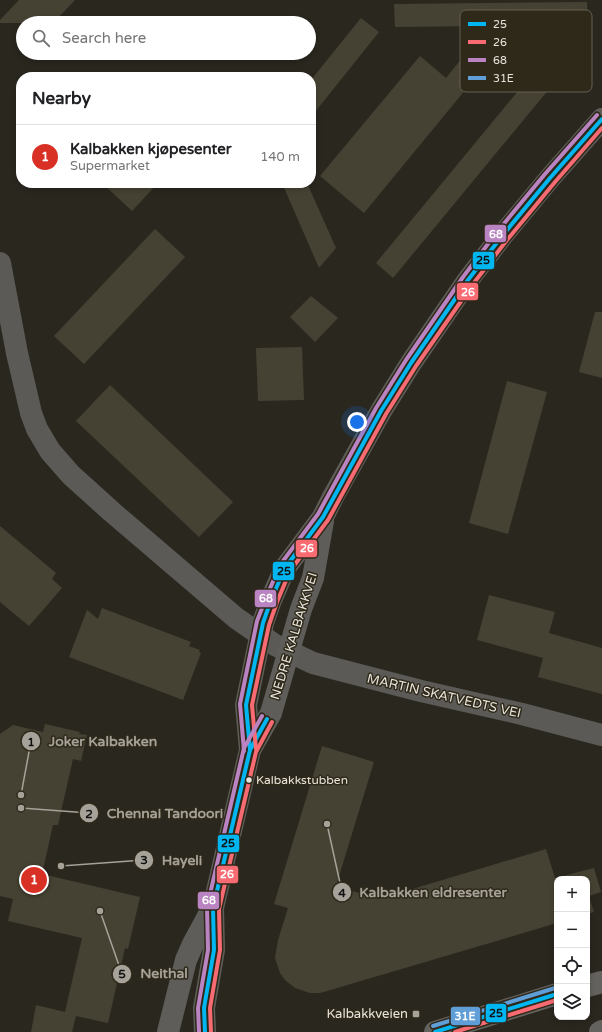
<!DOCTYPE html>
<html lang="en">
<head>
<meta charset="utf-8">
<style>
	:root { --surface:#fff; --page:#f2f2f2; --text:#202124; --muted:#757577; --line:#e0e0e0; --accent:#d93025 }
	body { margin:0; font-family:"Varela Round",sans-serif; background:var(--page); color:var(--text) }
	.controls { position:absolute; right:12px; bottom:12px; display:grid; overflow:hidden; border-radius:8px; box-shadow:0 2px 6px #0003 }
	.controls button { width:36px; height:36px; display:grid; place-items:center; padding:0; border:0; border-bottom:1px solid var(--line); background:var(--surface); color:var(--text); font:20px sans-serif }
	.you { position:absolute; left:357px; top:422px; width:14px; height:14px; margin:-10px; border:3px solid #fff; border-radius:50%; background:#1a73e8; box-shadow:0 0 0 6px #1a73e833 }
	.badge { display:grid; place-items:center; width:26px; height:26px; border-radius:50%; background:var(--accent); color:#fff; font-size:13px; font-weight:700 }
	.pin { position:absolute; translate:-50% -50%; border:2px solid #fff; box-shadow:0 1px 4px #0006 }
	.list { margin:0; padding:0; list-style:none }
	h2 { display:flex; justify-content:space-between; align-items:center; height:52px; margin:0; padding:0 16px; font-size:17px }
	h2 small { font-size:13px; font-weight:400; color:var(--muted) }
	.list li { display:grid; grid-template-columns:26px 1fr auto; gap:12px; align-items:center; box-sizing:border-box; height:64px; padding:0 16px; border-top:1px solid var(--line) }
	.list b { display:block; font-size:15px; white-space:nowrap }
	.list p { margin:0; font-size:13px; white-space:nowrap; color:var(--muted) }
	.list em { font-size:13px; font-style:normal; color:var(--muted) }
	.icon { flex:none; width:22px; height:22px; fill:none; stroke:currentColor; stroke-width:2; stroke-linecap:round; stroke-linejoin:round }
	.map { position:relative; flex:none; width:602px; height:1032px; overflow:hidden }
	.search { position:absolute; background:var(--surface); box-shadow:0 2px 6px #0003; left:16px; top:16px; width:300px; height:44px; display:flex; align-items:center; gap:10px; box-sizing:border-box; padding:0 14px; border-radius:22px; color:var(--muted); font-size:15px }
	.panel { position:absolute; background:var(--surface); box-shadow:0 2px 6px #0003; left:16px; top:72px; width:300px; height:116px; border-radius:16px }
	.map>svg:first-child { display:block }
	.building { fill:#464233 }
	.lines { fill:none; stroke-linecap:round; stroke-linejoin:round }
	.minor { stroke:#5b5a56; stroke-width:22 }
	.secondary { stroke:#5e5d59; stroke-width:22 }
	.trunk { stroke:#64625e; stroke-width:22 }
	.bus-1-casing { stroke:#2f291a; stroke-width:7 }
	.bus-2-casing { stroke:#2f291a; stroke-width:7 }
	.bus-3-casing { stroke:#2f291a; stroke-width:7 }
	.bus-4-casing { stroke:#2f291a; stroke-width:7 }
	.bus-1 { stroke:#00b6f1; stroke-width:4 }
	.bus-2 { stroke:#f86b72; stroke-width:4 }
	.bus-3 { stroke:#ba84c3; stroke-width:4 }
	.bus-4 { stroke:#609ed7; stroke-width:4 }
	.bus-dot { fill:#e8e4db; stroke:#2f291a; stroke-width:1.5 }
	.poi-dot { fill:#a6a299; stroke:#2f291a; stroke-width:1.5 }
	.labels { text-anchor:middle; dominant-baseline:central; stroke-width:3; stroke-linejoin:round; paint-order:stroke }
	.bus-label { font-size:12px; fill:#e8e4db; stroke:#2f291a; text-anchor:start }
	.street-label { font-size:13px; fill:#e8e4db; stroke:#2f291a }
	.poi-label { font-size:13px; fill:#e8e4db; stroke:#2f291a; text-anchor:end }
	.key { fill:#2f291a; stroke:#666154; stroke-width:1 }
	.key-label { font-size:11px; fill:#e8e4db }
	.leader { fill:none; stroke:#a6a299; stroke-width:1.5 }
	.callout-dot { fill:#a6a299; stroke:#2f291a; stroke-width:1.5 }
	.mark-label { font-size:12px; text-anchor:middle; font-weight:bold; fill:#111 }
	.callout-label { font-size:14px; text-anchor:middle; font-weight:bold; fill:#a6a299; stroke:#2f291a; stroke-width:3; stroke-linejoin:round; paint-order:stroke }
	.line-badge { stroke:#2f291a; stroke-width:1.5 }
	.badge-label { font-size:11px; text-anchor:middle; font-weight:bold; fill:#fff }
	.pale-badge-label { font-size:11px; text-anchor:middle; font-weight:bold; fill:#111 }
</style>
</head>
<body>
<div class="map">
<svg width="602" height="1032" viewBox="0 0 602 1032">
	<rect width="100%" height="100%" fill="#2a271f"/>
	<!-- building -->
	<g class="building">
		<path d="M 19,0 L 75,0 L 53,23 L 0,23 L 0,20 Z"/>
		<path d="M 587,2 L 588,25 L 395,27 L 394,4 Z"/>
		<path d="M 361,18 L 379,32 L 311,117 L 311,80 Z"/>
		<path d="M 420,56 L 446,78 L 462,58 L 480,72 L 364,213 L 320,176 Z"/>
		<path d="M 547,56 L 564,71 L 393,278 L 376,263 Z"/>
		<path d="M 102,183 L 158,183 L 132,211 Z"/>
		<path d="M 282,183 L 307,183 L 336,248 L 319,268 Z"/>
		<path d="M 155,229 L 185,257 L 84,364 L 54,336 Z"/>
		<path d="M 311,296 L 338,318 L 315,342 L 290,317 Z"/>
		<path d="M 595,312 L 602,312 L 602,378 L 579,372 Z"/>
		<path d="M 302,347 L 304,400 L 258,401 L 256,348 Z"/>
		<path d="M 507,381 L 547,392 L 508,534 L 469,523 Z"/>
		<path d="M 110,385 L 233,502 L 199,537 L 76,421 Z"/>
		<path d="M 0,526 L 56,573 L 52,579 L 62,588 L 29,626 L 0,602 Z"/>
		<path d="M 489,595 L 555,612 L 549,633 L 602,648 L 602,694 L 538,677 L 543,658 L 477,640 Z"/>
		<path d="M 102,608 L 191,642 L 189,646 L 200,650 L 199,652 L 201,653 L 183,700 L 69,657 L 87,610 L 98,619 Z"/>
		<path d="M 45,724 L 80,732 L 79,734 L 87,735 L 81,761 L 73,759 L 58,825 L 53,825 L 42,874 L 140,897 L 128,949 L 125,948 L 108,1023 L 76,1016 L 72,1032 L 31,1032 L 36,1005 L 65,1012 L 82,938 L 8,921 L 13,899 L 0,896 L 0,734 L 13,725 L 43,732 Z"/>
		<path d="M 322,746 L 374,762 L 336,886 L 379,899 L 546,849 L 555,878 L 594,868 L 601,892 L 589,896 L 594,912 L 587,914 L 587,879 L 557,879 L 557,923 L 327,991 L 320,993 L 310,993 L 295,988 L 285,980 L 280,973 L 275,958 L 278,940 L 288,908 L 274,904 Z"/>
	</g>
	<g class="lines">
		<!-- minor -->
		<path class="minor" d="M 0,263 L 17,353 L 31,413 L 37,429 L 50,451 L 71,475 L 112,512 L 236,618 L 275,645 L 313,663 L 421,691 L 522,714 L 602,735"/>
		<!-- secondary -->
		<g class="secondary">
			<path d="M 250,750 L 246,705 L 263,623 L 271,600 L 285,568 L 323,517 L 333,497 L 381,411 L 411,363 L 468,280 L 502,236 L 550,178 L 602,119"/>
			<path d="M 168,1032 L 186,960 L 193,944 L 212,909"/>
			<path d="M 205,1032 L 204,1008 L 214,950 L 213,908 L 250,750 L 271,713 L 301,609 L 313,578 L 323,521"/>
		</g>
		<!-- trunk -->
		<g class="trunk">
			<path d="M 587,986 L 602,982"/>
			<path d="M 435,1032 L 557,994"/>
			<path d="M 600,1032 L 602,1031"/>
		</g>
		<!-- bus-1 casing -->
		<g class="bus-1-casing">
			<g id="bus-1">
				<path d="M 250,750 L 246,705 L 263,623 L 271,600 L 285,568 L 323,517 L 381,411 L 411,363 L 468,280 L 502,236 L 550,178 L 602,119"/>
				<path d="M 205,1032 L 204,1008 L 214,950 L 213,908 L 250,750 L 267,719"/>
				<path d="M 435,1032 L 557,994"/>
			</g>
		</g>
		<!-- bus-2 casing -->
		<g class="bus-2-casing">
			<g id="bus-2">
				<path d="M 256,749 L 252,705 L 269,625 L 277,602 L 290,571 L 328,520 L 386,414 L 416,366 L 473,284 L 507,240 L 555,182 L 602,128"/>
				<path d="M 211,1032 L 210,1008 L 220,950 L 219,909 L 256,752 L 272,722"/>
				<path d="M 455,1032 L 557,1000"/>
			</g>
		</g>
		<!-- bus-3 casing -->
		<g class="bus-3-casing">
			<g id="bus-3">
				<path d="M 244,751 L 240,704 L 257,621 L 266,598 L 280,565 L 318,514 L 376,408 L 406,360 L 463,277 L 497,232 L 545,174 L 597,115"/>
				<path d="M 199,1032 L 198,1008 L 208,950 L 207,907 L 244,748 L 262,716"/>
			</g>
		</g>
		<!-- bus-4 casing -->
		<g class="bus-4-casing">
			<path id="bus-4" d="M 433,1026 L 555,988"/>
		</g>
		<!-- bus-1 -->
		<use href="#bus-1" class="bus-1"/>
		<!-- bus-2 -->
		<use href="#bus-2" class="bus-2"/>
		<!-- bus-3 -->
		<use href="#bus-3" class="bus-3"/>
		<!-- bus-4 -->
		<use href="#bus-4" class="bus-4"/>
	</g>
	<!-- markers -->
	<circle class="bus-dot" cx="249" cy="780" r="3.5"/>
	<rect class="poi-dot" x="412" y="1010" width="8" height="8" rx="2"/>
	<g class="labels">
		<!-- bus labels -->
		<g class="bus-label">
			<text x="256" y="780">Kalbakkstubben</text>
		</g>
		<!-- street labels -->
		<g class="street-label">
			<text transform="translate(294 636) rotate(-73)">NEDRE KALBAKKVEI</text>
			<text transform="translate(444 696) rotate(13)">MARTIN SKATVEDTS VEI</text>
		</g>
		<!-- poi labels -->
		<g class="poi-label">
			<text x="408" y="1014">Kalbakkveien</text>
		</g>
	</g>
	<!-- legend -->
	<rect x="460" y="10" width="132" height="82" rx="6" class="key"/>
	<rect x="468" y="22" width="18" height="4" fill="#00b6f1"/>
	<rect x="468" y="40" width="18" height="4" fill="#f86b72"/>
	<rect x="468" y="58" width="18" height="4" fill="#ba84c3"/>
	<rect x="468" y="76" width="18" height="4" fill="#609ed7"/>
	<g class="key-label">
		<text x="493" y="28">25</text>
		<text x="493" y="46">26</text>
		<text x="493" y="64">68</text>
		<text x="493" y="82">31E</text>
	</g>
	<!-- callouts -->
	<path class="leader" d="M21 795L31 741M21 808L89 813M61 866L144 860M327 824L342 892M100 911L122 974"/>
	<g class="callout-dot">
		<circle cx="21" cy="795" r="4"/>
		<circle cx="21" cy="808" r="4"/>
		<circle cx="61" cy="866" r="4"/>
		<circle cx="327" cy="824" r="4"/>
		<circle cx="100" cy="911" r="4"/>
		<circle cx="31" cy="741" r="10"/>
		<circle cx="89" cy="813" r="10"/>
		<circle cx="144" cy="860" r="10"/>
		<circle cx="342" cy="892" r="10"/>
		<circle cx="122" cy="974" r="10"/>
	</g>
	<g class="mark-label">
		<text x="31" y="746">1</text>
		<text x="89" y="818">2</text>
		<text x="144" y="864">3</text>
		<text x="342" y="897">4</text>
		<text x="122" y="978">5</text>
	</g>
	<g class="callout-label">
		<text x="103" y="746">Joker Kalbakken</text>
		<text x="165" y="818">Chennai Tandoori</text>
		<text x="182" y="865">Hayeli</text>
		<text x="433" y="897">Kalbakken eldresenter</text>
		<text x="164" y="978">Neithal</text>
	</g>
	<g class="line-badge">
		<rect x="484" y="224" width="23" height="19" rx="4" fill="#ba84c3"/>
		<rect x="472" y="251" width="23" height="19" rx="4" fill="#00b6f1"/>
		<rect x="456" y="282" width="23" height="19" rx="4" fill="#f86b72"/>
		<rect x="295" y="539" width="23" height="19" rx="4" fill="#f86b72"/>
		<rect x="272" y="561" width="23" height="20" rx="4" fill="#00b6f1"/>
		<rect x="254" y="589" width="23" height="19" rx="4" fill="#ba84c3"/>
		<rect x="217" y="834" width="23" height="19" rx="4" fill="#00b6f1"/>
		<rect x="216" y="865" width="23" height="19" rx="4" fill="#f86b72"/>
		<rect x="197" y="891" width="23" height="19" rx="4" fill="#ba84c3"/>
		<rect x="485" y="1003" width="22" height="20" rx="4" fill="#00b6f1"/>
		<rect x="450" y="1006" width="31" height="20" rx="4" fill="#609ed7"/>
	</g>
	<g class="badge-label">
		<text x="496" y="238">68</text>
		<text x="468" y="296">26</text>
		<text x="307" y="552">26</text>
		<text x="266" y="602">68</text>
		<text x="227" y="878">26</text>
		<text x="209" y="904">68</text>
		<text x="465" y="1020">31E</text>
	</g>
	<g class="pale-badge-label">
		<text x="483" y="264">25</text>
		<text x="284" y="575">25</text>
		<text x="228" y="847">25</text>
		<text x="496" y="1017">25</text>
	</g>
</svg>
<div class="controls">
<button>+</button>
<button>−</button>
<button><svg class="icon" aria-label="locate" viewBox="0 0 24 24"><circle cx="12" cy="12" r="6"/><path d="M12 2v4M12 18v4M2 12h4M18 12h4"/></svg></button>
<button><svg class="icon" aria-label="layers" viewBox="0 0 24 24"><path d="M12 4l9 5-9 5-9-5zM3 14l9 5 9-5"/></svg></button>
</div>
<div class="you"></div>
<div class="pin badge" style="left:34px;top:880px">1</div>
<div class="search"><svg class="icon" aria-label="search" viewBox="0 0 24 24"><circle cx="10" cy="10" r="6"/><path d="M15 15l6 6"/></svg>Search here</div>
<section class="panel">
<h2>Nearby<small></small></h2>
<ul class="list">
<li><span class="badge">1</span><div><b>Kalbakken kjøpesenter</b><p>Supermarket</p></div><em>140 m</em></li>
</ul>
</section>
</div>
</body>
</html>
